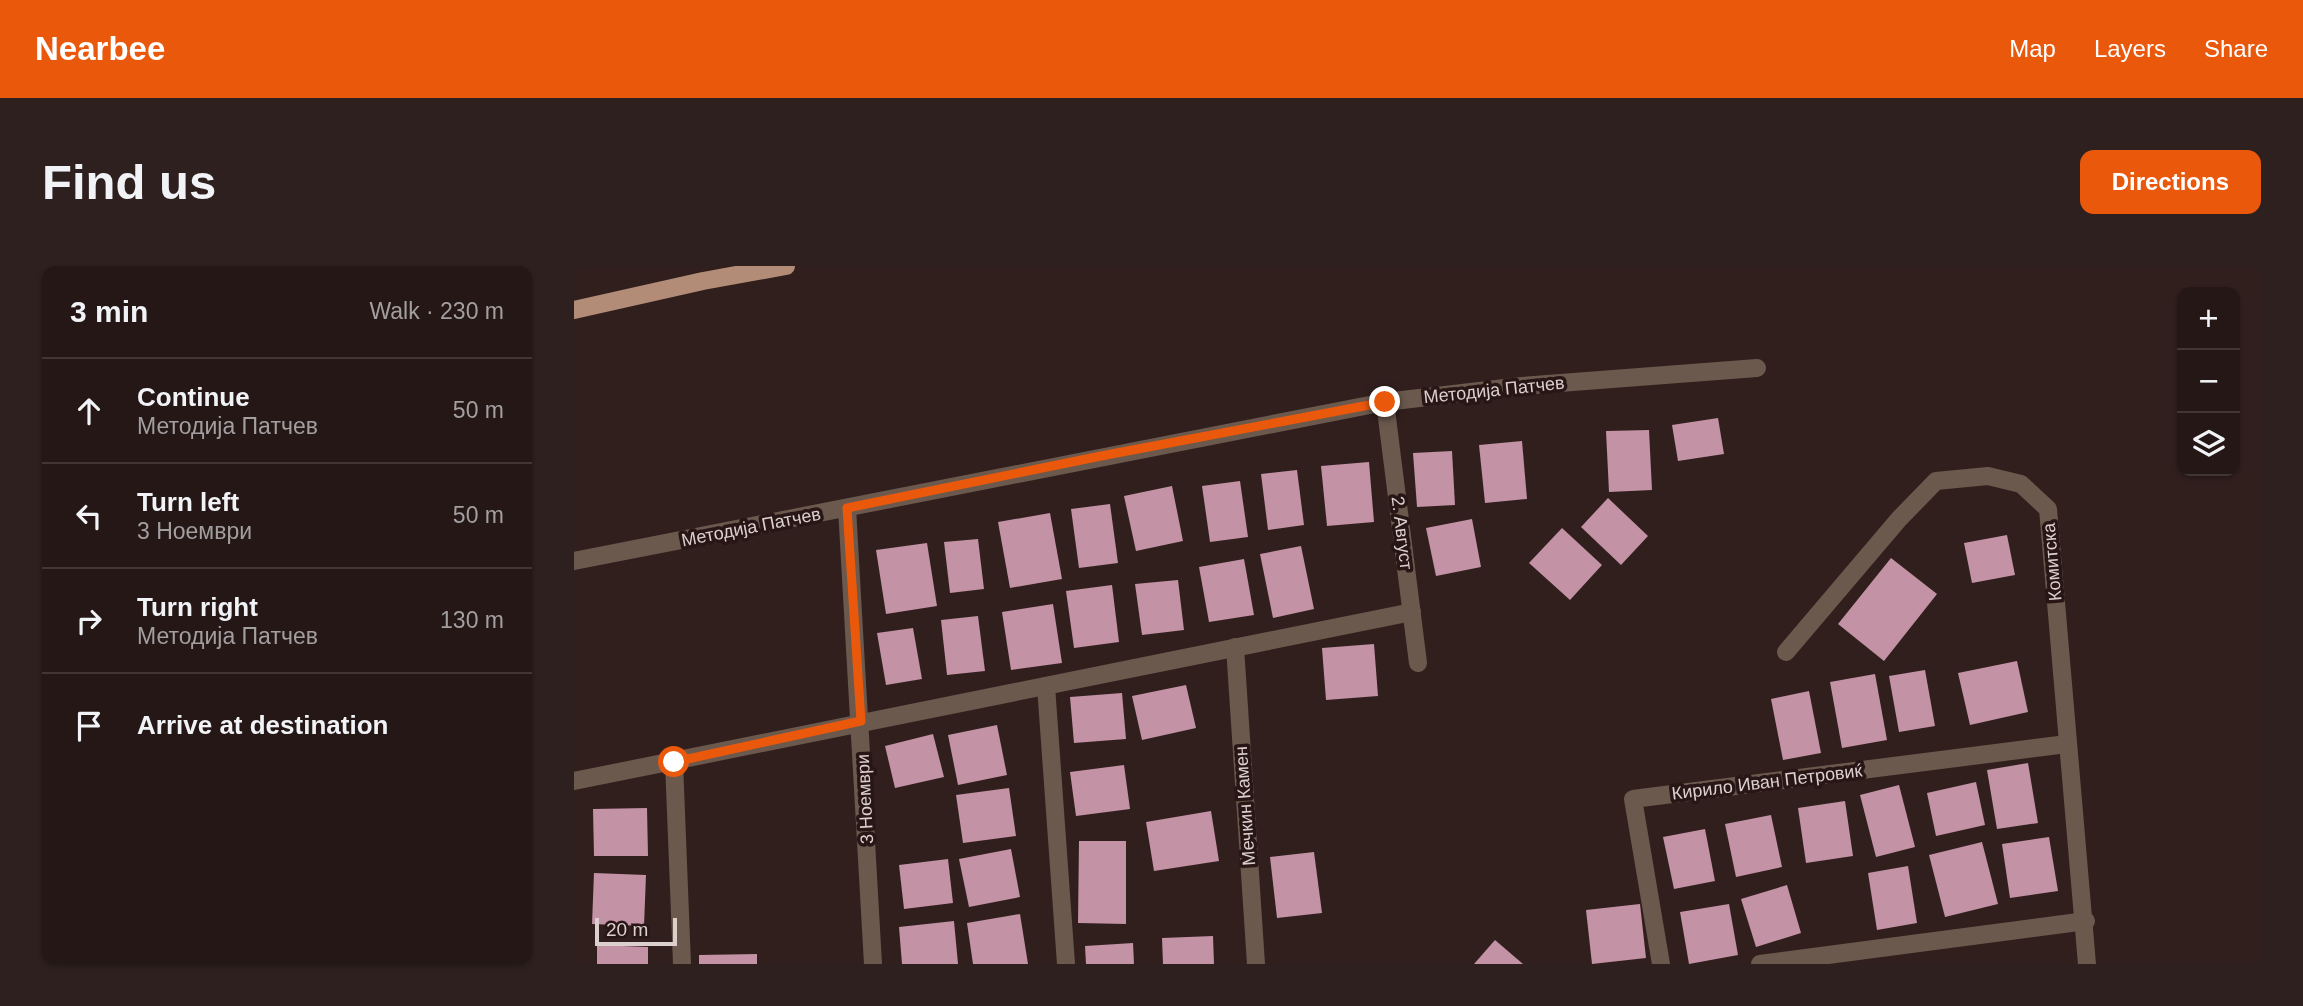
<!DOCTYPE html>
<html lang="en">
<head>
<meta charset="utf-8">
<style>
	:root { --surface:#251716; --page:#2d201f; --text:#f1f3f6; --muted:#a39fa1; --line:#423635; --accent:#ea580c }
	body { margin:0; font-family:Helvetica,sans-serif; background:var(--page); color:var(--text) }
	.controls { position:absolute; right:21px; top:21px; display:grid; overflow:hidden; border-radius:14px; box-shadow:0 2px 5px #0004 }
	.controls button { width:63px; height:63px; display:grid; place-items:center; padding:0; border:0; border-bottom:2px solid var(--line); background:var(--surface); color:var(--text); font:35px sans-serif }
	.scale { position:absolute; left:21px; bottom:18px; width:82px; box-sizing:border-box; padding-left:7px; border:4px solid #dcd0cf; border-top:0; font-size:19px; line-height:24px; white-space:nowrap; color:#dcd0cf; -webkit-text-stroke:5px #271615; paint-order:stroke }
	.stop { position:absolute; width:21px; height:21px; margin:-16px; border:5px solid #ea580c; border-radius:50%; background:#fff }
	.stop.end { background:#ea580c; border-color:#fff; box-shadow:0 2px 7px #0008 }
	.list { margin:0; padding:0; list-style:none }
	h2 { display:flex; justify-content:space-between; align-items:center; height:91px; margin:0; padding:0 28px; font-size:30px }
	h2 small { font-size:23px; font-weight:400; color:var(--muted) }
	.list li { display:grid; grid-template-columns:46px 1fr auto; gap:21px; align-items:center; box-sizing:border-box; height:105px; padding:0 28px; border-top:2px solid var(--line) }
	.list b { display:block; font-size:26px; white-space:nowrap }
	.list p { margin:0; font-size:23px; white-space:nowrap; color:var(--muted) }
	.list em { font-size:23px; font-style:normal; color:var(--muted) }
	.icon { flex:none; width:38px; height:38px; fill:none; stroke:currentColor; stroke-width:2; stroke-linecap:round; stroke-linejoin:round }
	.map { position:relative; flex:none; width:1687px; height:698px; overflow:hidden; border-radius:14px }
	header { display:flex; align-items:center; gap:42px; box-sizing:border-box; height:98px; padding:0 35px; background:var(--accent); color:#fff }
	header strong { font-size:33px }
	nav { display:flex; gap:38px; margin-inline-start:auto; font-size:24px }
	.intro { display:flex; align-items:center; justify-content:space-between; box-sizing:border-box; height:168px; padding:0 42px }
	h1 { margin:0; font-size:49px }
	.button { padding:18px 32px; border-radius:14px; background:var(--accent); color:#fff; font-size:24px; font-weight:700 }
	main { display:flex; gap:42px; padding:0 42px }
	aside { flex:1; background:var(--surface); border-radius:14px; box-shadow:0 2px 5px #0004 }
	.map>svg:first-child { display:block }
	.building { fill:#c392a5 }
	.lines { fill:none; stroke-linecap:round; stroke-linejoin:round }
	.minor { stroke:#6b594e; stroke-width:18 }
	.primary { stroke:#b28c77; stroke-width:18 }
	.route { stroke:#ea580c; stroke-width:9 }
	.labels { text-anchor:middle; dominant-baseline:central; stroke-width:7; stroke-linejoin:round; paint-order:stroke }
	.street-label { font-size:18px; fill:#dcd0cf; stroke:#271615 }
</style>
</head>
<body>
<header>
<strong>Nearbee</strong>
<nav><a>Map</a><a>Layers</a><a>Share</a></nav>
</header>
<div class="intro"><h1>Find us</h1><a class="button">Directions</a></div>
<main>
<aside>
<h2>3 min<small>Walk · 230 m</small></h2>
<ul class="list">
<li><svg class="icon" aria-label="ahead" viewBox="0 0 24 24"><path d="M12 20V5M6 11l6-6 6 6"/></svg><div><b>Continue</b><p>Методиjа Патчев</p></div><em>50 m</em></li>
<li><svg class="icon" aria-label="left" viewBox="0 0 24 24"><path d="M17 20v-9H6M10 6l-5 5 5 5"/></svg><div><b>Turn left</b><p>3 Ноември</p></div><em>50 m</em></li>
<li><svg class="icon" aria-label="right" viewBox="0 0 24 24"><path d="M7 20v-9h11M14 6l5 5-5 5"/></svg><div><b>Turn right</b><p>Методиjа Патчев</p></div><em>130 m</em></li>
<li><svg class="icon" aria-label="arrive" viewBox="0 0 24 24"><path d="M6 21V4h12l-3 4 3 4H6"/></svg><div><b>Arrive at destination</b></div></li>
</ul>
</aside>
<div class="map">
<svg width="1687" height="698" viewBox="0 0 1687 698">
	<rect width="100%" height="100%" fill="#311f1e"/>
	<!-- building -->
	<g class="building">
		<path d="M 1144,152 L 1150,188 L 1104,195 L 1098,159 Z"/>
		<path d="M 1075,164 L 1078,224 L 1035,226 L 1032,165 Z"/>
		<path d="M 948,175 L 953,233 L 911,237 L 905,179 Z"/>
		<path d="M 878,185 L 881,239 L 843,241 L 839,187 Z"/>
		<path d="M 795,196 L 800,256 L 753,260 L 747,200 Z"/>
		<path d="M 723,204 L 730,259 L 694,264 L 687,208 Z"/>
		<path d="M 666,215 L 674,271 L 636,276 L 628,220 Z"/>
		<path d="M 598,220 L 609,275 L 562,285 L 550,230 Z"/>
		<path d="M 1034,232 L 1074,270 L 1047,299 L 1007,261 Z"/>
		<path d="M 536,238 L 544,297 L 505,302 L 497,243 Z"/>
		<path d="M 476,247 L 488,313 L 436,322 L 424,256 Z"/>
		<path d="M 898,253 L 907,301 L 862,310 L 852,262 Z"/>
		<path d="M 988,262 L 1028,299 L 996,334 L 955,297 Z"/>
		<path d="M 1433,269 L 1441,309 L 1398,317 L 1390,277 Z"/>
		<path d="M 404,273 L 410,323 L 376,327 L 370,276 Z"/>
		<path d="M 353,277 L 363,340 L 312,348 L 302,284 Z"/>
		<path d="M 727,280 L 740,343 L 699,352 L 686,288 Z"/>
		<path d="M 1317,292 L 1363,328 L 1310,395 L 1264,358 Z"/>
		<path d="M 670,293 L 680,349 L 635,356 L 625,301 Z"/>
		<path d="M 604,314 L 610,364 L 568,369 L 561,318 Z"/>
		<path d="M 538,319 L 545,376 L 500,382 L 492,325 Z"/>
		<path d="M 479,338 L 488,397 L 437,404 L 428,346 Z"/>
		<path d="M 404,350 L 411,405 L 373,409 L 367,354 Z"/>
		<path d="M 339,362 L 348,413 L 312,419 L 303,367 Z"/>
		<path d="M 800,378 L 804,430 L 752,434 L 748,382 Z"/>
		<path d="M 1443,395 L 1454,446 L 1396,459 L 1384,407 Z"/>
		<path d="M 1351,404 L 1361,460 L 1325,466 L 1315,410 Z"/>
		<path d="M 1301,408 L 1313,474 L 1268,482 L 1256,416 Z"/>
		<path d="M 612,419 L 622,462 L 568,474 L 558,430 Z"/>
		<path d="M 1235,425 L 1247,487 L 1209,494 L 1197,433 Z"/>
		<path d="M 548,427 L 552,473 L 500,477 L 496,431 Z"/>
		<path d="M 423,459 L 433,509 L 384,519 L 374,469 Z"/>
		<path d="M 359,468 L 370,511 L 321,522 L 311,480 Z"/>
		<path d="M 1454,497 L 1464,557 L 1423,563 L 1413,504 Z"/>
		<path d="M 550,499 L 556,543 L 502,550 L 496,506 Z"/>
		<path d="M 1402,516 L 1411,559 L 1362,570 L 1353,527 Z"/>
		<path d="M 1325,519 L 1341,581 L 1302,591 L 1286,529 Z"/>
		<path d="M 435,522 L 442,570 L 389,577 L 382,529 Z"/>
		<path d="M 1271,535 L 1279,590 L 1232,597 L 1224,542 Z"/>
		<path d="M 73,542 L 74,590 L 20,590 L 19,543 Z"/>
		<path d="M 637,545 L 645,595 L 580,605 L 572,556 Z"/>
		<path d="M 1197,549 L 1208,601 L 1162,611 L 1151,558 Z"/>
		<path d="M 1131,563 L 1141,615 L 1100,623 L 1089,571 Z"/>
		<path d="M 1475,571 L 1484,625 L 1436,632 L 1428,578 Z"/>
		<path d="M 505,575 L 552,575 L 552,658 L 504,657 Z"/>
		<path d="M 1408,576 L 1424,638 L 1371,651 L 1355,589 Z"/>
		<path d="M 437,583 L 446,631 L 395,641 L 385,593 Z"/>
		<path d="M 740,586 L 748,647 L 703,652 L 696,591 Z"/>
		<path d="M 374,593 L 379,637 L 330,643 L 325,599 Z"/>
		<path d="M 1334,600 L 1343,657 L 1303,664 L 1294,607 Z"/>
		<path d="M 20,607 L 72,609 L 70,660 L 18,658 Z"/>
		<path d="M 1213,619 L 1227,667 L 1182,681 L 1167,633 Z"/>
		<path d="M 1066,638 L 1072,692 L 1018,698 L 1012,644 Z"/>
		<path d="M 1155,638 L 1164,689 L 1115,698 L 1106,646 Z"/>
		<path d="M 446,648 L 454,698 L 399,698 L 393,657 Z"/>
		<path d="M 380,655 L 384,698 L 328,698 L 325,661 Z"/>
		<path d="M 639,670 L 640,698 L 589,698 L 588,672 Z"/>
		<path d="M 921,674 L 949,698 L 900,698 Z"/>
		<path d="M 559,677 L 560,698 L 512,698 L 511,680 Z"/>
		<path d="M 23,679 L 74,681 L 74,698 L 23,698 Z"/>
		<path d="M 183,688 L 183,698 L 125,698 L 125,689 Z"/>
	</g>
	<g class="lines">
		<!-- minor -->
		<g class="minor">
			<path d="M 811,136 L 844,397"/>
			<path d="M 273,242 L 299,698"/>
			<path d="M 0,295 L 811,136 L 948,120 L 1183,102"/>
			<path d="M 661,381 L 682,698"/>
			<path d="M 1212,386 L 1325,253 L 1362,215 L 1414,210 L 1447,218 L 1474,243 L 1513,698"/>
			<path d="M 472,420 L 492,698"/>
			<path d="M 100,496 L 108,698"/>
			<path d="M 0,515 L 838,346"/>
			<path d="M 1087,698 L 1059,533 L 1493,478"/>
			<path d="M 1186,698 L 1512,655"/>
		</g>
		<!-- primary -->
		<path class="primary" d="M 0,44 L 129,15 L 212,0"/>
	</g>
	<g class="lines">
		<!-- route -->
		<path class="route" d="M 100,496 L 287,455 L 273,242 L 527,190 L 811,136"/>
	</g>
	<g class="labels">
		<!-- street labels -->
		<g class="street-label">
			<text transform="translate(920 124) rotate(-6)">Методиjа Патчев</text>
			<text transform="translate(177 261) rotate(-11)">Методиjа Патчев</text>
			<text transform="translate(828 267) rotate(83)">2. Август</text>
			<text transform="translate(1478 296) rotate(-95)">Комитска</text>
			<text transform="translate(1193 516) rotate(-7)">Кирило Иван Петровиќ</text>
			<text transform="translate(291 533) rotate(-93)">3 Ноември</text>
			<text transform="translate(671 540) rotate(-94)">Мечкин Камен</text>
		</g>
	</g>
</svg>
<div class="controls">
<button>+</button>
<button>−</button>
<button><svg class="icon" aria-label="layers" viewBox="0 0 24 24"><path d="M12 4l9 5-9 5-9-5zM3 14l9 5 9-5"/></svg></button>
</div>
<div class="scale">20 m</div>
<div class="stop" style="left:100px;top:496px"></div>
<div class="stop end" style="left:811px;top:136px"></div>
</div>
</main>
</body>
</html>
